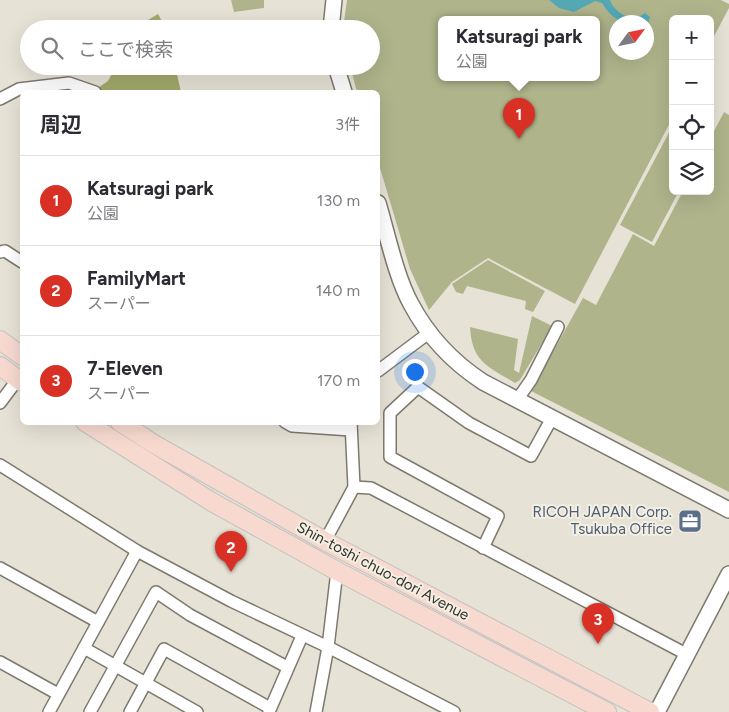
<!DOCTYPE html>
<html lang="ja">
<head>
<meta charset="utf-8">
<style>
	:root { --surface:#fff; --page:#f7f7f7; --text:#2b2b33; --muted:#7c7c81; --line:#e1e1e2; --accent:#d93025 }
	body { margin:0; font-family:Figtree,"Noto Sans JP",sans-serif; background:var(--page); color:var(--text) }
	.controls { position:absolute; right:15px; top:15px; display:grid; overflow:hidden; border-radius:8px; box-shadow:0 5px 20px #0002 }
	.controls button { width:45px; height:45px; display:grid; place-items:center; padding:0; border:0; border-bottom:1px solid var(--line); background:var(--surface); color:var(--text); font:25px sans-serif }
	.compass { position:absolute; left:609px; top:15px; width:45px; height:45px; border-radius:50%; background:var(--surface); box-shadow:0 5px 20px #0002; rotate:57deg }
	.you { position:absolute; left:414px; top:371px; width:18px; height:18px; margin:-12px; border:4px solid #fff; border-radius:50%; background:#1a73e8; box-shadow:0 0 0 8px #1a73e833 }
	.badge { display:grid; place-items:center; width:32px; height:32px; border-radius:50%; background:var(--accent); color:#fff; font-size:16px; font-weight:700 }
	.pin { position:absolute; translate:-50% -41px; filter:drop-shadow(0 1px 2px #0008) }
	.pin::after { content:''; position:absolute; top:26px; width:18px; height:15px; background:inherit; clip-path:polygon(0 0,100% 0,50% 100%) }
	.popup { position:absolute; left:438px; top:16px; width:162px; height:65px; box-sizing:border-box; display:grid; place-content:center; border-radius:8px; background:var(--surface); filter:drop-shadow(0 1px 4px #0005); font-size:16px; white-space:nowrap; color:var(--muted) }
	.popup b { font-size:19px; color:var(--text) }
	.popup::after { content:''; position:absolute; left:50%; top:100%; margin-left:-10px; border:10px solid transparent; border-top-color:var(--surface) }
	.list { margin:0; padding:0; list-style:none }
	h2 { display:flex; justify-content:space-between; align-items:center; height:65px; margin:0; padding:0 20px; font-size:21px }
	h2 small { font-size:16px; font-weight:400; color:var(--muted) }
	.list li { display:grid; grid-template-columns:32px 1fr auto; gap:15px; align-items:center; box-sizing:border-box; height:90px; padding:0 20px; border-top:1px solid var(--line) }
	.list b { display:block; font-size:19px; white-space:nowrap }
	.list p { margin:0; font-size:16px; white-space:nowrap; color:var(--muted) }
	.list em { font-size:16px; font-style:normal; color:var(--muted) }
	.icon { flex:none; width:28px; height:28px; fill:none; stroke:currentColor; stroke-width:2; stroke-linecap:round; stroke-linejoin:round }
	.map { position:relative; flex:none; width:729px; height:712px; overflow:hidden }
	.search { position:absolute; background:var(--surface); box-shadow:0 5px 20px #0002; left:20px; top:20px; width:360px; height:55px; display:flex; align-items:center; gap:12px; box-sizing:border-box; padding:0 18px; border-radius:28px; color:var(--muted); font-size:19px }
	.panel { position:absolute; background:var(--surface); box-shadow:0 5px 20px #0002; left:20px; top:90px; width:360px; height:335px; border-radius:8px }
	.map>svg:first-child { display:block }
	.green { fill:#afb48b; fill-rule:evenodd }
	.forest { fill:#a3aa6b }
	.water { fill:#53a8b4 }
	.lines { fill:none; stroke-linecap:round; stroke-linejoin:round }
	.street-casing { stroke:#7e796f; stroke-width:14 }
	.secondary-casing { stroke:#7e796f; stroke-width:18 }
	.primary-casing { stroke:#c2c1c0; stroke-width:20 }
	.street { stroke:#fff; stroke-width:11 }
	.secondary { stroke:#fff; stroke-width:15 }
	.primary { stroke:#f7d9cf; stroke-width:18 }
	.labels { text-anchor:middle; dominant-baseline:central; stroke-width:4; stroke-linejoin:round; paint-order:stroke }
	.service-label { font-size:15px; fill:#4e5e75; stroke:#f4efe3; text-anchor:end }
	.street-label { font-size:15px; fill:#33312d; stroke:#f4efe3 }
</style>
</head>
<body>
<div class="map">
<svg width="729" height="712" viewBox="0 0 729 712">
	<rect width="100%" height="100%" fill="#e7e2d6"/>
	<!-- green -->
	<g class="green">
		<path d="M 231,0 L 264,0 L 264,8 L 234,12 Z"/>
		<path d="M 347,0 L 721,0 L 729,4 L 729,8 L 710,44 L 710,19 L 673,19 L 673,117 L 575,304 L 488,258 L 452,282 L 429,310 L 410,269 L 378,161 L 378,92 L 357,92 L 350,66 L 371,66 L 371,29 L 343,29 ZM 442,20 L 596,20 L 596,78 L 442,78 ZM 616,22 L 646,22 L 646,52 L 616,52 Z"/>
		<path d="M 724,112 L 729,115 L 729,492 L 531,391 L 583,298 L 596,305 L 633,234 L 654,246 L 683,191 L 710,191 L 710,139 Z"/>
		<path d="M 673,125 L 673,191 L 679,191 L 652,242 L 620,225 Z"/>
		<path d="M 488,260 L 545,291 L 533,312 L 525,309 L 526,301 L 467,286 L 463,294 L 456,292 L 452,284 Z"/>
		<path d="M 532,316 L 552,326 L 520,380 L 515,383 C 487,366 472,362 470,327 L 518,339 L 514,370 L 519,373 Z"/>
	</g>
	<!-- forest -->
	<g class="forest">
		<path d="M 158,14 L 166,29 L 133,29 Z"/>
		<path d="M 116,66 L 175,66 L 181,92 L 101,92 L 95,90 L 108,81 Z"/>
	</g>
	<!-- water -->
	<path class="water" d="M 549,0 L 610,0 C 612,9 625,17 634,20 L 645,13 L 650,17 L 647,27 L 646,22 C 624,22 615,24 602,3 L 595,1 L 574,12 L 559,8 Z"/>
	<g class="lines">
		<!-- street casing -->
		<g class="street-casing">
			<g id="street">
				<path d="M 0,99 L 19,89 L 69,83 L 95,92"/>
				<path d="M 0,252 L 5,251 L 22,262"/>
				<path d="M 378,371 L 430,332"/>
				<path d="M 517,400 L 531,380 L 558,327"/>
				<path d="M 0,403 L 18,379"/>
				<path d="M 285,422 L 292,426 L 351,430"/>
				<path d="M 0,465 L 137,551 L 231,601 L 328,647 L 454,712"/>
				<path d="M 354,487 L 371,488 L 688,655"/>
				<path d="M 325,541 L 354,487 L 351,422"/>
				<path d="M 483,548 L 498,516 L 390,457 L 390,413 L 418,387 L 469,423 L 531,456 L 552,418"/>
				<path d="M 0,568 L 98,622"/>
				<path d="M 84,648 L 197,712"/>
				<path d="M 0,662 L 58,694"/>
				<path d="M 49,712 L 137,551"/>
				<path d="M 90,712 L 156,592 L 190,615 L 287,667"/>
				<path d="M 130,712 L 164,649 L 270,708"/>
				<path d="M 269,712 L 302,636"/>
				<path d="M 316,712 L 328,647 L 337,571"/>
			</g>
		</g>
		<!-- secondary casing -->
		<g class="secondary-casing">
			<g id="secondary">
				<path d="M 331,29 L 334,0"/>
				<path d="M 336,66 L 344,92"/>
				<path d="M 378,203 C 387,233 396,277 411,304 C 428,336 454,363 483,382 L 729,510"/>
				<path d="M 657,712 L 729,574"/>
			</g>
		</g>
		<!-- primary casing -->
		<g class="primary-casing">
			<g id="primary">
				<path d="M 0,340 L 22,356"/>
				<path d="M 0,366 L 22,382"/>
				<path d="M 85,422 L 212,502 L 337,571 L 607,712"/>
				<path d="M 120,422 L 154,444 L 325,541 L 650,712"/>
			</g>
		</g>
		<!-- street -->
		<use href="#street" class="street"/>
		<!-- secondary -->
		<use href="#secondary" class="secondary"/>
		<!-- primary -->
		<use href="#primary" class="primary"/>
	</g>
	<!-- icons -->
	<defs>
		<g id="office-square" transform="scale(1.25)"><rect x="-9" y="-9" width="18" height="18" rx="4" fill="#5c6f8a" stroke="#f4efe3"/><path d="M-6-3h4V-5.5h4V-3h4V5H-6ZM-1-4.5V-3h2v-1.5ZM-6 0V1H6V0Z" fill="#fff"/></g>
	</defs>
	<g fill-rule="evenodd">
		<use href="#office-square" x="690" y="521"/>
	</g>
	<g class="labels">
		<!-- service labels -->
		<g class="service-label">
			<text x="672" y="512">RICOH JAPAN Corp.<tspan x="672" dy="17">Tsukuba Office</tspan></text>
		</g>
		<!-- street labels -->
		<g class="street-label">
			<text transform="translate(383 571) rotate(28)">Shin-toshi chuo-dori Avenue</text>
		</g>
	</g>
</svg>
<div class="controls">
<button>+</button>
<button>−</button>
<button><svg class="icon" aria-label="locate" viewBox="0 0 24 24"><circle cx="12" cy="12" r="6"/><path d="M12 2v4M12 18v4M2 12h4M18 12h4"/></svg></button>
<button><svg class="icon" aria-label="layers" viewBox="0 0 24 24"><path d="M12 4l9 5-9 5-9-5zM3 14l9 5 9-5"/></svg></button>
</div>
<svg class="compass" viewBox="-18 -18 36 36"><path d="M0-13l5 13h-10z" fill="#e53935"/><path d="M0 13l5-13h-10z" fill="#7c7c81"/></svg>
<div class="you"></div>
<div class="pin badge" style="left:519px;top:139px">1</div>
<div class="popup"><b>Katsuragi park</b>公園</div>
<div class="pin badge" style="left:231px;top:572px">2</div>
<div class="pin badge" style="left:598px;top:644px">3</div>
<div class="search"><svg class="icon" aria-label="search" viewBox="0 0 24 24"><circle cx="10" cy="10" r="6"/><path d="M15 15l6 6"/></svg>ここで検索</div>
<section class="panel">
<h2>周辺<small>3件</small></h2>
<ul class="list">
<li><span class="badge">1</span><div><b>Katsuragi park</b><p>公園</p></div><em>130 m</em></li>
<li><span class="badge">2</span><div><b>FamilyMart</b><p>スーパー</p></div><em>140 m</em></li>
<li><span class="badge">3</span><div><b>7-Eleven</b><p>スーパー</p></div><em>170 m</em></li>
</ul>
</section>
</div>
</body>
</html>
